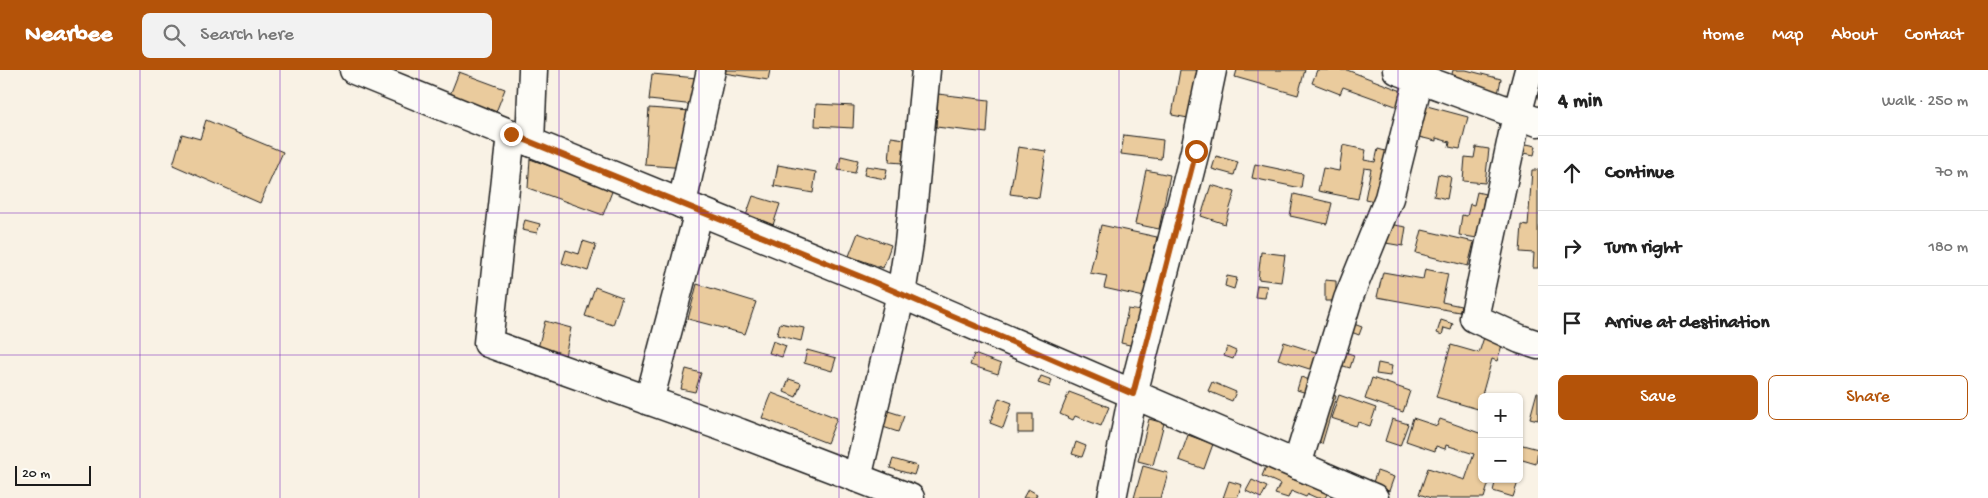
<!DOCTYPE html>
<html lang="en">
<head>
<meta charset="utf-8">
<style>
	:root { --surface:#fff; --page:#f2f2f2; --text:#222; --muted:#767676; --line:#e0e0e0; --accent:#b45309 }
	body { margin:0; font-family:"Gochi Hand",sans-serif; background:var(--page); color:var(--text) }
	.controls { position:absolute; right:15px; bottom:15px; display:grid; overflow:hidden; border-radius:8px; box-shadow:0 1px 4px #0004 }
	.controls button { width:45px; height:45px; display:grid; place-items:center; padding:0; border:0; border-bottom:1px solid var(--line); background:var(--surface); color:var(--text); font:25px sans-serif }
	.scale { position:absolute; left:15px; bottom:12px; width:76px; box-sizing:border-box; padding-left:5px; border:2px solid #1c1c1c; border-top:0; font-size:14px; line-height:18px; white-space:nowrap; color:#1c1c1c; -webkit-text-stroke:4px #fdfcf7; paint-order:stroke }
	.stop { position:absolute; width:15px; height:15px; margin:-11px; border:4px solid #b45309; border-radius:50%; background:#fff }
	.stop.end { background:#b45309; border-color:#fff; box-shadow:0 1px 5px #0008 }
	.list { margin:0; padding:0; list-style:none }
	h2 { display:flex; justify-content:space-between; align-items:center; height:65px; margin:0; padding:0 20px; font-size:21px }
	h2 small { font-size:16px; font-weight:400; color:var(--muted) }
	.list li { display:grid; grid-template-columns:32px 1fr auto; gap:15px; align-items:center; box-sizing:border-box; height:75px; padding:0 20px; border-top:1px solid var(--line) }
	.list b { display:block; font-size:19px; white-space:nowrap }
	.list em { font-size:16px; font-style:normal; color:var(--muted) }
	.actions { display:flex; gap:10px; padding:15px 20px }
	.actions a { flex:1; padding:11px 0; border:1px solid var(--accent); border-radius:8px; text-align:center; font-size:18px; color:var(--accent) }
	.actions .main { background:var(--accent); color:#fff }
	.icon { flex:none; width:28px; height:28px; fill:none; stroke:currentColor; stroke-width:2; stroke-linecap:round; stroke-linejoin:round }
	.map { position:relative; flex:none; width:1538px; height:428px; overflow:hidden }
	header { display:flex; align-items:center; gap:30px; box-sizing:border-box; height:70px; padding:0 25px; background:var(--accent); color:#fff }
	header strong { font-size:24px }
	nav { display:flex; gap:28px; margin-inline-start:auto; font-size:18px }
	.search { width:350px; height:45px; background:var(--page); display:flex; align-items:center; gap:12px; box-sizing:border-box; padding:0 18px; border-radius:8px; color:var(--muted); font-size:19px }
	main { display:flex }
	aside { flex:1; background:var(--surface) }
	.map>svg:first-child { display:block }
	.building { fill:#eacb9d; stroke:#1c1c1c }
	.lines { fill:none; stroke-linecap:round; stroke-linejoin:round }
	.minor-casing { stroke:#1c1c1c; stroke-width:31 }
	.minor { stroke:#fdfcf7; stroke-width:28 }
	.route { stroke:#b45309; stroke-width:6 }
	.grid { fill:none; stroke:#7b2cbf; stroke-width:1; stroke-opacity:0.55 }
</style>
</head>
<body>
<header>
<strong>Nearbee</strong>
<div class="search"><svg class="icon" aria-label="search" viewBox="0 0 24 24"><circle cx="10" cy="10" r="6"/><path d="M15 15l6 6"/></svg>Search here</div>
<nav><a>Home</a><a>Map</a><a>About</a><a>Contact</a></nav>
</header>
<main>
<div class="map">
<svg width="1538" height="428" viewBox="0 0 1538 428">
	<rect width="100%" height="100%" fill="#f9f2e5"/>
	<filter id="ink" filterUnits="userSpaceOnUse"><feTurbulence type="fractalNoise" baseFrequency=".02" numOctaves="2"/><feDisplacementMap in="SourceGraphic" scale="10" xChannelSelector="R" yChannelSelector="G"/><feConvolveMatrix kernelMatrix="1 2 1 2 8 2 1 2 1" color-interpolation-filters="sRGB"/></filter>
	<g filter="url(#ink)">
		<!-- building -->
		<g class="building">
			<path d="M 724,0 L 770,0 L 768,10 L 724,3 Z"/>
			<path d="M 1180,0 L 1197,0 L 1188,48 L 1172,45 Z"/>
			<path d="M 1237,0 L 1305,0 L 1298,25 L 1235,7 Z"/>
			<path d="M 1317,0 L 1347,0 L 1407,23 L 1401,38 L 1343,17 L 1340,24 L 1312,13 Z"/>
			<path d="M 1453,0 L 1466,0 L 1501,9 L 1497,29 L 1449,16 Z"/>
			<path d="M 459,2 L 505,19 L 496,42 L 450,25 Z"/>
			<path d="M 652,4 L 697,8 L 695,35 L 649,30 Z"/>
			<path d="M 938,24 L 989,30 L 987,63 L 936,57 Z"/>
			<path d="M 816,34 L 854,36 L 853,58 L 815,56 Z"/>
			<path d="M 1427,36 L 1468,47 L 1460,79 L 1449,77 L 1450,72 L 1436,68 L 1436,71 L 1419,67 Z"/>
			<path d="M 649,38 L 691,41 L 687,98 L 645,95 Z"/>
			<path d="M 206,50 L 283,82 L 260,133 L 173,95 L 182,64 L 200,69 Z"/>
			<path d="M 1124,65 L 1163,70 L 1161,89 L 1121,84 Z"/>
			<path d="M 891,67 L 905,69 L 903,93 L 889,92 Z"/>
			<path d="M 1517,72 L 1536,76 L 1534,85 L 1515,81 Z"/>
			<path d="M 1343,75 L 1366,80 L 1364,90 L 1375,92 L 1378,79 L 1389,82 L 1379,132 L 1365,129 L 1371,99 L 1364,98 L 1358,129 L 1318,121 L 1323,98 L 1339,101 Z"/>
			<path d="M 1018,77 L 1046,81 L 1039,128 L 1010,124 Z"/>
			<path d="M 1476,77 L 1489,79 L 1485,113 L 1463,111 L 1465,87 L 1474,88 Z"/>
			<path d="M 841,86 L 858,90 L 855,103 L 838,100 Z"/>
			<path d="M 1216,86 L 1238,92 L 1234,105 L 1212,99 Z"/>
			<path d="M 530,89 L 613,119 L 603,145 L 528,118 Z"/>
			<path d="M 1255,94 L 1303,104 L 1301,118 L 1252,108 Z"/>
			<path d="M 778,95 L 816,102 L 813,123 L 774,116 Z"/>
			<path d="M 866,96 L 887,99 L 885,109 L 864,105 Z"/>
			<path d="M 1146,100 L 1170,105 L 1159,159 L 1135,154 Z"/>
			<path d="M 1532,100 L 1538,100 L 1538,198 L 1533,198 L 1534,183 L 1520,182 L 1522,155 L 1528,156 Z"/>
			<path d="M 1438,104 L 1451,107 L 1447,129 L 1434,126 Z"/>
			<path d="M 1211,115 L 1235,122 L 1225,154 L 1201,146 Z"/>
			<path d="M 1477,122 L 1485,124 L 1477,168 L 1459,165 L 1462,145 L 1467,146 L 1470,134 L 1474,135 Z"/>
			<path d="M 1294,124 L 1332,133 L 1327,154 L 1290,146 Z"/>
			<path d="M 753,126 L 780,134 L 769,167 L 742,157 Z"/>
			<path d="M 525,150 L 540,154 L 537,163 L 522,160 Z"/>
			<path d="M 1383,153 L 1406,157 L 1403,176 L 1380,172 Z"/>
			<path d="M 1101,155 L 1157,167 L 1144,227 L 1104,218 L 1107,206 L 1090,203 Z"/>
			<path d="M 1422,160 L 1474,172 L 1468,196 L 1416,183 Z"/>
			<path d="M 858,163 L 891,175 L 883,198 L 849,186 Z"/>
			<path d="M 583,171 L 596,175 L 588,201 L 562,193 L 566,180 L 579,184 Z"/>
			<path d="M 1261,182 L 1285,185 L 1281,212 L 1258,209 Z"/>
			<path d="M 1425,199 L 1448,204 L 1442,232 L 1461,236 L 1459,242 L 1377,227 L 1383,202 L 1423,209 Z"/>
			<path d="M 1227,206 L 1237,208 L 1234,219 L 1225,216 Z"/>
			<path d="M 1325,210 L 1336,211 L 1336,231 L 1325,231 Z"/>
			<path d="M 697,214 L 756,232 L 745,264 L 688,249 Z"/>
			<path d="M 1257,215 L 1267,216 L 1265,228 L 1255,227 Z"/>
			<path d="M 595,217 L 622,227 L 613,255 L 585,246 Z"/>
			<path d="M 1128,239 L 1141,241 L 1134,276 L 1121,273 Z"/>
			<path d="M 1343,250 L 1362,257 L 1359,265 L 1341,258 Z"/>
			<path d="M 1441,250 L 1453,254 L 1451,260 L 1444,258 L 1442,265 L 1437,263 Z"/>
			<path d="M 545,251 L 571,258 L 565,286 L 538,278 Z"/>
			<path d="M 780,253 L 804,258 L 801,271 L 777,265 Z"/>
			<path d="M 1485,264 L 1504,269 L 1497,291 L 1492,289 L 1478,339 L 1436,327 L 1451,275 L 1479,283 Z"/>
			<path d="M 773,271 L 786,276 L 782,287 L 769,283 Z"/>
			<path d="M 1284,272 L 1325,285 L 1319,302 L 1278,289 Z"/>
			<path d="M 1227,277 L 1236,281 L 1233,289 L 1224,286 Z"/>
			<path d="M 807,280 L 836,288 L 832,301 L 804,293 Z"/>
			<path d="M 1341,281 L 1354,285 L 1350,298 L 1337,294 Z"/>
			<path d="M 974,284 L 1001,294 L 998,304 L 970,295 Z"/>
			<path d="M 1378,293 L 1392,296 L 1390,306 L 1376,304 Z"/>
			<path d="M 686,299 L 701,303 L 695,322 L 681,319 Z"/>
			<path d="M 1041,306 L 1052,310 L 1050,317 L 1038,313 Z"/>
			<path d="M 1301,307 L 1315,312 L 1310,324 L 1297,320 Z"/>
			<path d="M 1372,308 L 1410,321 L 1403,342 L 1365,329 Z"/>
			<path d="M 789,309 L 801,313 L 796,327 L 784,322 Z"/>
			<path d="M 1212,312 L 1236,322 L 1232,331 L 1208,321 Z"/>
			<path d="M 1069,322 L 1109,337 L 1101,356 L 1075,346 L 1073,350 L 1060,344 Z"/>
			<path d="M 1320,322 L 1336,326 L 1322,374 L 1306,369 Z"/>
			<path d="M 1537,322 L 1538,322 L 1538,350 L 1530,348 Z"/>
			<path d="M 772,323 L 837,348 L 827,373 L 762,348 Z"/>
			<path d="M 1339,325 L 1376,338 L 1370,356 L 1358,352 L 1356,356 L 1331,348 Z"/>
			<path d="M 999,328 L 1012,333 L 1003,358 L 990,353 Z"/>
			<path d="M 888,341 L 904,346 L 898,362 L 883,357 Z"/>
			<rect x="1018" y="344" width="15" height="19"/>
			<path d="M 1413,348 L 1437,356 L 1440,349 L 1482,364 L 1482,409 L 1490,409 L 1484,428 L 1431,428 L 1419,424 L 1428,398 L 1465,410 L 1474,384 L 1446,375 L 1445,379 L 1436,376 L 1435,381 L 1406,371 Z"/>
			<path d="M 1149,349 L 1164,353 L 1153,395 L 1138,391 Z"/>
			<path d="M 1392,349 L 1408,354 L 1400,376 L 1385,371 Z"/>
			<path d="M 1188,365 L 1213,374 L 1204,399 L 1179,390 Z"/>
			<path d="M 1076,372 L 1086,376 L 1082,387 L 1072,384 Z"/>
			<path d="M 1519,374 L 1538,379 L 1536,394 L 1519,389 Z"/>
			<path d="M 893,389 L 917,396 L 914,405 L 890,398 Z"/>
			<path d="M 1267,394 L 1328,422 L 1325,428 L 1317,428 L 1308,424 L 1306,427 L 1291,421 L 1288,428 L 1275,424 L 1280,414 L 1262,406 Z"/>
			<path d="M 1143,396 L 1168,403 L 1161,428 L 1134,428 Z"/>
			<path d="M 1377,401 L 1394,407 L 1389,421 L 1372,415 Z"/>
			<path d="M 1496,409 L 1519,409 L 1513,427 L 1493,421 Z"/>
			<path d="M 1252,410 L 1267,417 L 1261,428 L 1246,421 Z"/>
			<path d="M 1229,411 L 1242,415 L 1237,428 L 1223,428 Z"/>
			<path d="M 1028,419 L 1037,424 L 1035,428 L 1023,428 Z"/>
		</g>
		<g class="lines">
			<!-- minor casing -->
			<g class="minor-casing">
				<g id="minor">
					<path d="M 354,0 L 871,211 L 1374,428"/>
					<path d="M 1397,0 L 1538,52"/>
					<path d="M 1529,0 L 1517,45 L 1474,248 L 1520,269 L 1538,275"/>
					<path d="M 511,64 L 488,273 L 740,363 L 910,428"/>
					<path d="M 530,72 L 533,0"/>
					<path d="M 682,134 L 711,0"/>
					<path d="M 649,331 L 699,141"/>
					<path d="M 1297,395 L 1348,229 L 1389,128 L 1419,8"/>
					<path d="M 857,408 L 901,224 L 909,173 L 926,0"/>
					<path d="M 1112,428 L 1133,324 L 1195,81 L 1212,0"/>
				</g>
			</g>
			<!-- minor -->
			<use href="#minor" class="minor"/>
		</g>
	</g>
	<g class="lines" filter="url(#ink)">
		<!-- route -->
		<path class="route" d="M 511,64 L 871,211 L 1133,324 L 1196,81"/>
	</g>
	<!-- grid -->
	<path class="grid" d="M 140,0 L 140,428M 280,0 L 280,428M 419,0 L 419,428M 559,0 L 559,428M 699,0 L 699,428M 839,0 L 839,428M 979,0 L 979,428M 1119,0 L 1119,428M 1258,0 L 1258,428M 1398,0 L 1398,428M 0,143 L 1538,143M 0,285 L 1538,285"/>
</svg>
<div class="controls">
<button>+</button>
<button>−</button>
</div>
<div class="scale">20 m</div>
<div class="stop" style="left:1196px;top:81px"></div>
<div class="stop end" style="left:511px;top:64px"></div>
</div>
<aside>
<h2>4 min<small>Walk · 250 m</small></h2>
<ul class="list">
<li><svg class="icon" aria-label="ahead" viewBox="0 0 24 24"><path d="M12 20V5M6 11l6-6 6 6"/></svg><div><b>Continue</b></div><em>70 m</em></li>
<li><svg class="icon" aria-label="right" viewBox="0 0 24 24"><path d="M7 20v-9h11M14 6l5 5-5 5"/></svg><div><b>Turn right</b></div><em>180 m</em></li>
<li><svg class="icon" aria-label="arrive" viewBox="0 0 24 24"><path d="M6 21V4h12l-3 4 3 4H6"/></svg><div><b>Arrive at destination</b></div></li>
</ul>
<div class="actions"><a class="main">Save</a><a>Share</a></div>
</aside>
</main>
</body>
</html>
